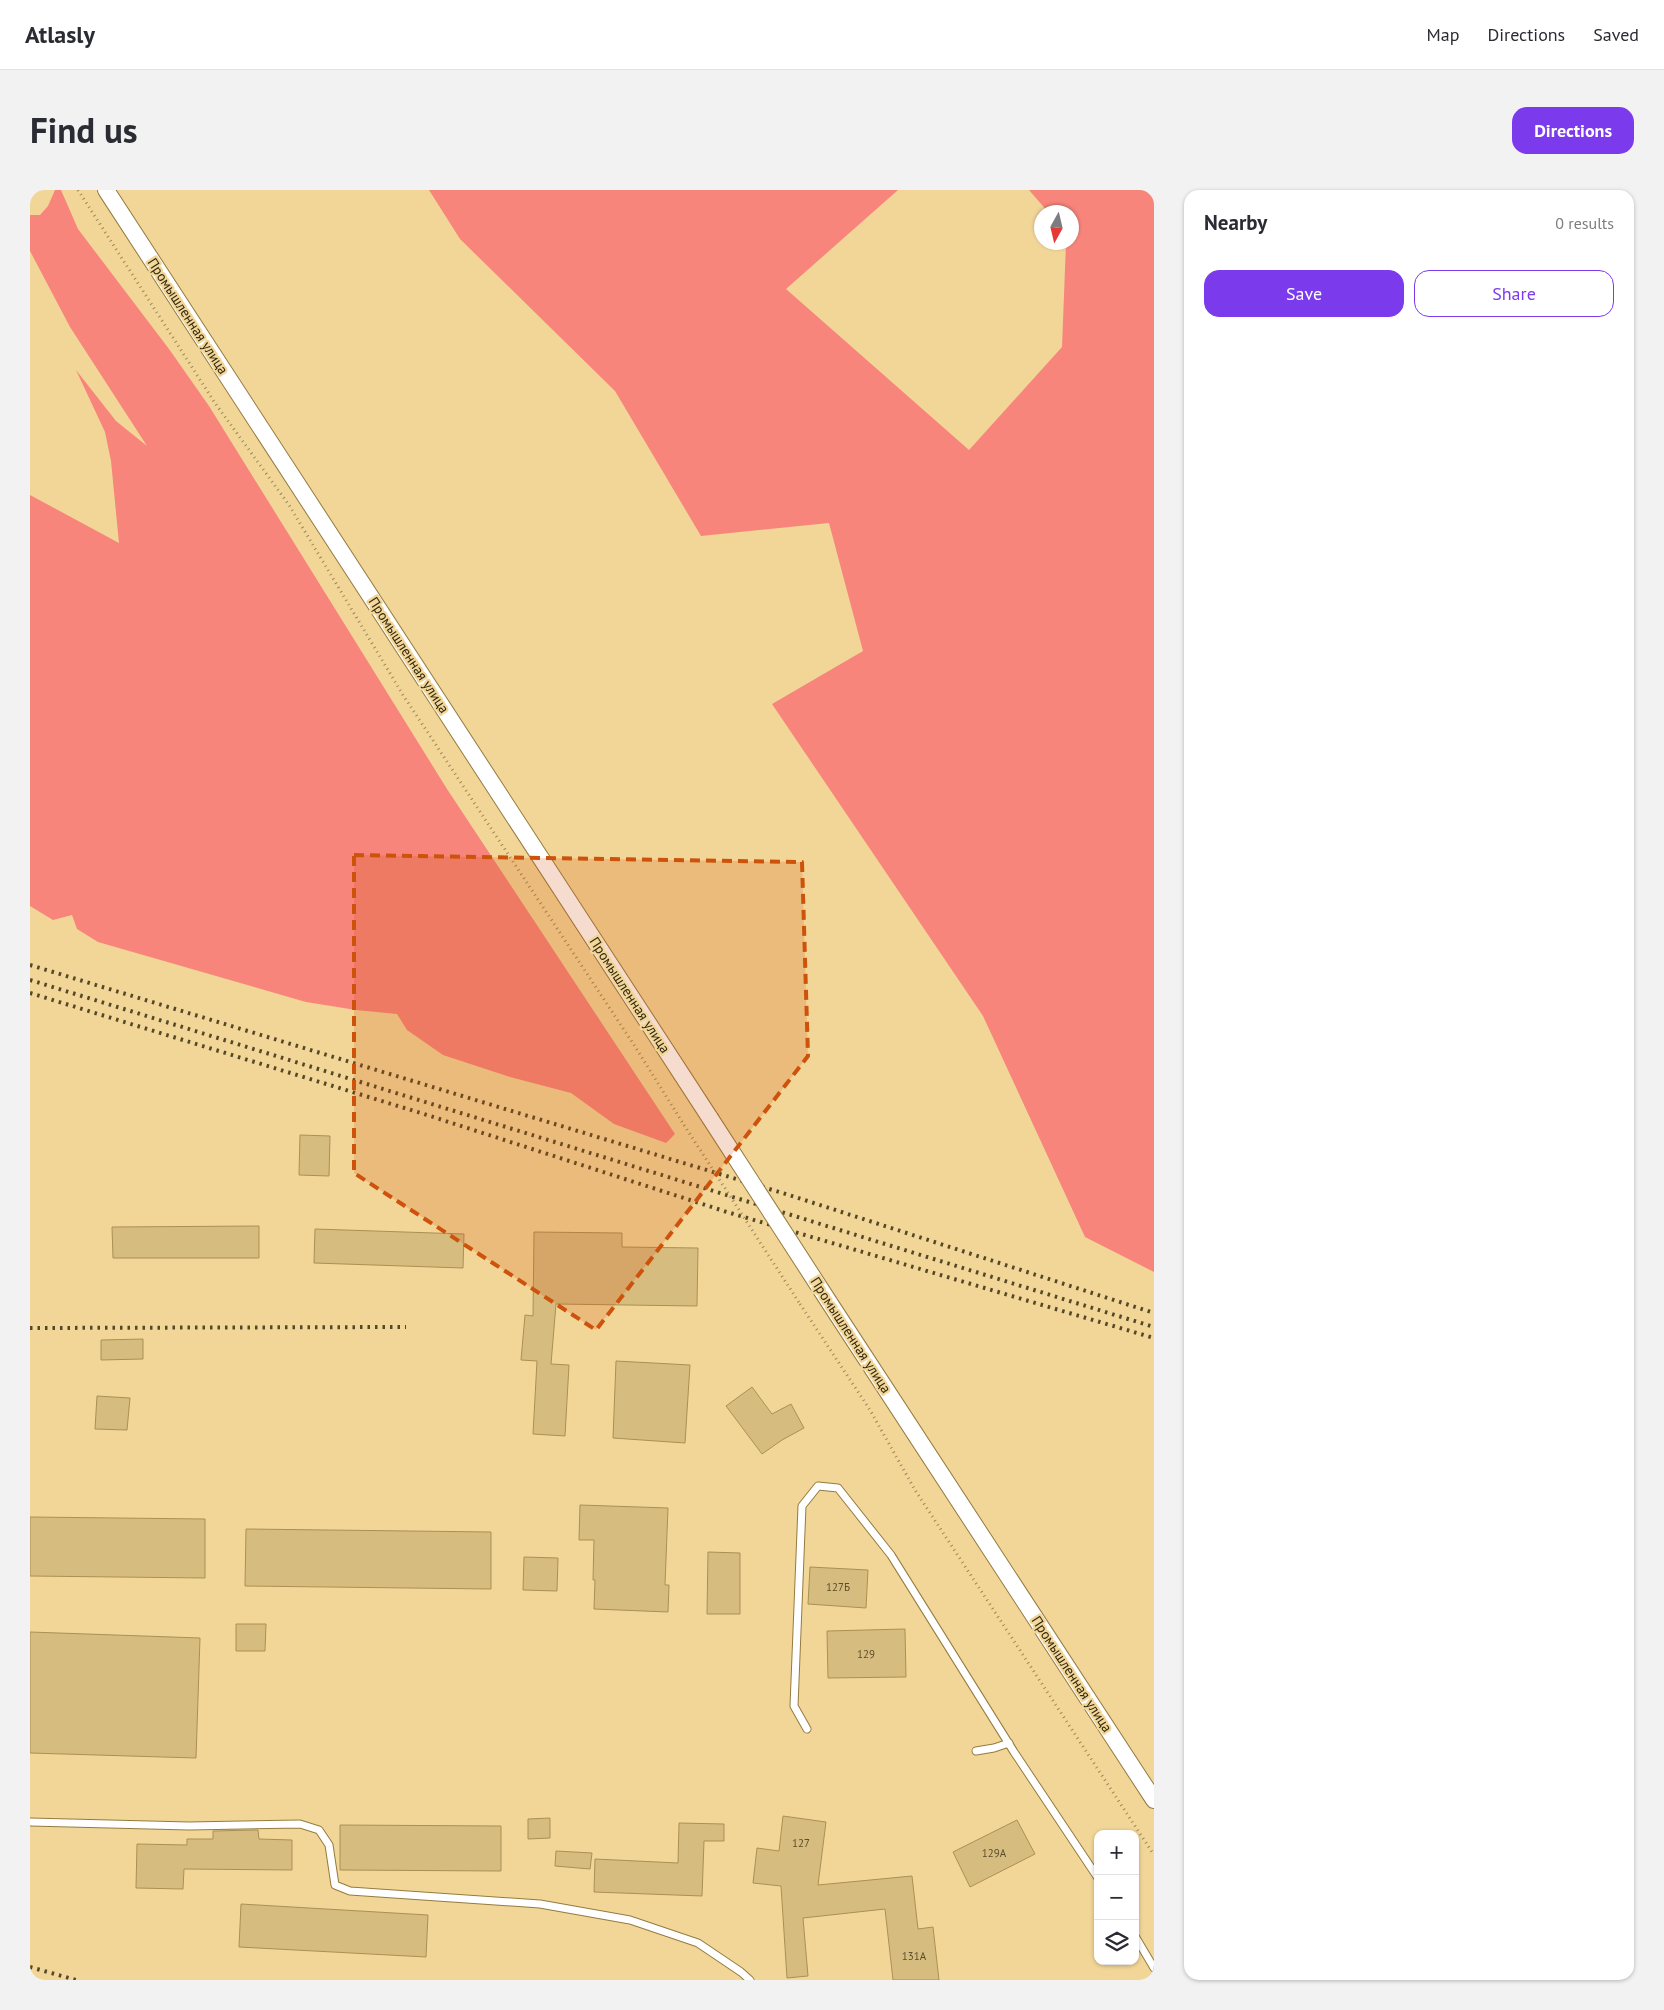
<!DOCTYPE html>
<html lang="en">
<head>
<meta charset="utf-8">
<style>
	:root { --surface:#fff; --page:#f2f2f3; --text:#2b2b33; --muted:#7c7c81; --line:#e1e1e2; --accent:#7c3aed }
	body { margin:0; font-family:"PT Sans",sans-serif; background:var(--page); color:var(--text) }
	.controls { position:absolute; right:15px; bottom:15px; display:grid; overflow:hidden; border-radius:10px; box-shadow:0 1px 4px #0004 }
	.controls button { width:45px; height:45px; display:grid; place-items:center; padding:0; border:0; border-bottom:1px solid var(--line); background:var(--surface); color:var(--text); font:25px sans-serif }
	.compass { position:absolute; left:1004px; top:15px; width:45px; height:45px; border-radius:50%; background:var(--surface); box-shadow:0 1px 4px #0004; rotate:188deg }
	.list { margin:0; padding:0; list-style:none }
	h2 { display:flex; justify-content:space-between; align-items:center; height:65px; margin:0; padding:0 20px; font-size:21px }
	h2 small { font-size:16px; font-weight:400; color:var(--muted) }
	.actions { display:flex; gap:10px; padding:15px 20px }
	.actions a { flex:1; padding:11px 0; border:1px solid var(--accent); border-radius:15px; text-align:center; font-size:18px; color:var(--accent) }
	.actions .main { background:var(--accent); color:#fff }
	.icon { flex:none; width:28px; height:28px; fill:none; stroke:currentColor; stroke-width:2; stroke-linecap:round; stroke-linejoin:round }
	.map { position:relative; flex:none; width:1124px; height:1790px; overflow:hidden; border-radius:15px }
	header { display:flex; align-items:center; gap:30px; box-sizing:border-box; height:70px; padding:0 25px; background:var(--surface); border-bottom:1px solid var(--line) }
	header strong { font-size:24px }
	nav { display:flex; gap:28px; margin-inline-start:auto; font-size:18px }
	.intro { display:flex; align-items:center; justify-content:space-between; box-sizing:border-box; height:120px; padding:0 30px }
	h1 { margin:0; font-size:35px }
	.button { padding:12px 22px; border-radius:15px; background:var(--accent); color:#fff; font-size:18px; font-weight:700 }
	main { display:flex; gap:30px; padding:0 30px }
	aside { flex:1; background:var(--surface); border-radius:15px; box-shadow:0 1px 4px #0004 }
	.map>svg:first-child { display:block }
	.forest { fill:#f7857b }
	.building { fill:#d7bc7f; stroke:#ab9055 }
	.lines { fill:none; stroke-linecap:round; stroke-linejoin:round }
	.service-casing { stroke:#957b40; stroke-width:9 }
	.tertiary-casing { stroke:#957b40; stroke-width:18 }
	.path { stroke:#9b875a; stroke-width:3; stroke-dasharray:1 4; stroke-linecap:butt }
	.service { stroke:#fff; stroke-width:7 }
	.tertiary { stroke:#fff; stroke-width:16 }
	.rail { stroke:#554828; stroke-width:4; stroke-dasharray:2.5 5; stroke-linecap:butt }
	.tertiary-bridge-casing { stroke:#957b40; stroke-width:18; stroke-linecap:butt }
	.path-bridge { stroke:#9b875a; stroke-width:3; stroke-dasharray:1 4; stroke-linecap:butt }
	.tertiary-bridge { stroke:#fff; stroke-width:16 }
	.marked { fill:#cd520c; fill-opacity:0.2; stroke:#cd520c; stroke-width:4; stroke-dasharray:10 6; stroke-linejoin:round }
	.labels { text-anchor:middle; dominant-baseline:central; stroke-width:4.5; stroke-linejoin:round; paint-order:stroke }
	.number-label { font-size:11px; fill:#5b4d2b }
	.street-label { font-size:14px; fill:#32280f; stroke:#f2d698 }
</style>
</head>
<body>
<header>
<strong>Atlasly</strong>
<nav><a>Map</a><a>Directions</a><a>Saved</a></nav>
</header>
<div class="intro"><h1>Find us</h1><a class="button">Directions</a></div>
<main>
<div class="map">
<svg width="1124" height="1790" viewBox="0 0 1124 1790">
	<rect width="100%" height="100%" fill="#f2d698"/>
	<!-- forest -->
	<g class="forest">
		<path d="M 25,0 L 31,0 L 48,39 L 139,159 L 179,216 L 417,599 L 645,944 L 636,953 L 584,934 L 541,903 L 480,887 L 413,865 L 377,840 L 367,824 L 326,820 L 276,812 L 68,752 L 47,739 L 42,725 L 23,730 L 0,716 L 0,305 L 89,353 L 81,271 L 75,242 L 46,180 L 86,231 L 117,256 L 40,137 L 0,61 L 0,25 L 10,25 L 18,16 Z"/>
		<path d="M 399,0 L 868,0 L 756,99 L 939,260 L 1032,157 L 1036,53 L 1042,52 L 1042,22 L 1018,22 L 999,0 L 1124,0 L 1124,1082 L 1055,1047 L 953,826 L 742,514 L 833,461 L 799,333 L 671,346 L 585,201 L 430,49 Z"/>
	</g>
	<!-- building -->
	<g class="building">
		<path d="M 270,945 L 300,946 L 299,986 L 269,985 Z"/>
		<path d="M 229,1036 L 229,1068 L 83,1068 L 82,1037 Z"/>
		<path d="M 285,1039 L 434,1044 L 433,1078 L 284,1073 Z"/>
		<path d="M 504,1042 L 592,1043 L 592,1057 L 668,1058 L 667,1116 L 526,1114 L 521,1174 L 539,1175 L 535,1246 L 503,1244 L 507,1171 L 491,1170 L 495,1125 L 503,1126 Z"/>
		<path d="M 113,1149 L 113,1169 L 71,1170 L 71,1150 Z"/>
		<path d="M 586,1171 L 660,1175 L 655,1253 L 583,1248 Z"/>
		<path d="M 722,1197 L 742,1224 L 761,1214 L 774,1238 L 752,1250 L 732,1264 L 696,1216 Z"/>
		<path d="M 67,1206 L 100,1208 L 97,1240 L 65,1239 Z"/>
		<path d="M 550,1315 L 638,1318 L 635,1395 L 639,1395 L 638,1422 L 564,1419 L 565,1390 L 563,1390 L 564,1350 L 549,1350 Z"/>
		<path d="M 0,1327 L 175,1329 L 175,1388 L 0,1386 Z"/>
		<path d="M 216,1339 L 461,1342 L 461,1399 L 215,1396 Z"/>
		<path d="M 678,1362 L 710,1363 L 710,1424 L 677,1424 Z"/>
		<path d="M 494,1367 L 528,1368 L 527,1401 L 493,1400 Z"/>
		<path d="M 780,1377 L 838,1380 L 836,1418 L 778,1414 Z"/>
		<path d="M 206,1434 L 236,1434 L 235,1461 L 206,1461 Z"/>
		<path d="M 875,1439 L 876,1487 L 798,1488 L 797,1441 Z"/>
		<path d="M 0,1442 L 170,1448 L 166,1568 L 0,1563 Z"/>
		<path d="M 753,1626 L 796,1632 L 788,1695 L 882,1686 L 888,1739 L 903,1737 L 909,1790 L 863,1790 L 855,1719 L 773,1728 L 778,1786 L 757,1788 L 751,1696 L 723,1693 L 727,1658 L 749,1661 Z"/>
		<path d="M 520,1628 L 520,1648 L 498,1649 L 498,1629 Z"/>
		<path d="M 987,1630 L 1005,1664 L 940,1697 L 923,1662 Z"/>
		<path d="M 649,1633 L 694,1634 L 694,1651 L 674,1651 L 672,1706 L 564,1702 L 565,1669 L 648,1673 Z"/>
		<path d="M 310,1635 L 471,1636 L 471,1681 L 310,1680 Z"/>
		<path d="M 228,1640 L 229,1649 L 262,1650 L 262,1680 L 154,1679 L 153,1699 L 106,1698 L 107,1654 L 157,1655 L 157,1649 L 183,1649 L 183,1641 Z"/>
		<path d="M 526,1661 L 562,1663 L 560,1679 L 525,1676 Z"/>
		<path d="M 211,1714 L 398,1725 L 396,1767 L 209,1757 Z"/>
	</g>
	<g class="lines">
		<!-- service casing -->
		<g class="service-casing">
			<g id="service">
				<path d="M 777,1539 L 764,1516 L 772,1316 L 788,1296 L 808,1298 L 861,1365 L 984,1562 L 1068,1688"/>
				<path d="M 946,1561 L 964,1558 L 979,1553"/>
				<path d="M 0,1632 L 159,1636 L 270,1634 L 289,1640 L 299,1655 L 305,1695 L 320,1701 L 510,1714 L 600,1730 L 668,1753 L 711,1782 L 720,1790"/>
				<path d="M 1105,1746 L 1124,1778"/>
			</g>
		</g>
		<!-- tertiary casing -->
		<g class="tertiary-casing">
			<g id="tertiary">
				<path d="M 76,0 L 680,928"/>
				<path d="M 799,1112 L 1124,1610"/>
			</g>
		</g>
		<!-- path -->
		<g class="path">
			<path d="M 48,0 L 185,213 L 259,315 L 373,505 L 606,858 L 654,935"/>
			<path d="M 770,1114 L 840,1220 L 885,1300 L 1124,1665"/>
		</g>
		<!-- service -->
		<use href="#service" class="service"/>
		<!-- tertiary -->
		<use href="#tertiary" class="tertiary"/>
		<!-- rail -->
		<g class="rail">
			<path d="M 0,775 L 759,1005 L 1124,1123"/>
			<path d="M 0,790 L 1124,1137"/>
			<path d="M 0,803 L 394,924 L 697,1022 L 1124,1148"/>
			<path d="M 0,1138 L 376,1137"/>
			<path d="M 0,1777 L 46,1790"/>
		</g>
		<!-- tertiary-bridge casing -->
		<g class="tertiary-bridge-casing">
			<path id="tertiary-bridge" d="M 680,928 L 799,1112"/>
		</g>
		<!-- path-bridge -->
		<path class="path-bridge" d="M 654,935 L 770,1114"/>
		<!-- tertiary-bridge -->
		<use href="#tertiary-bridge" class="tertiary-bridge"/>
	</g>
	<!-- marked area -->
	<path class="marked" d="M 324,665 L 772,672 L 778,866 L 566,1140 L 324,983 Z"/>
	<g class="labels">
		<!-- number labels -->
		<g class="number-label">
			<text x="808" y="1397">127Б</text>
			<text x="836" y="1464">129</text>
			<text x="771" y="1653">127</text>
			<text x="964" y="1663">129А</text>
			<text x="884" y="1766">131А</text>
		</g>
		<!-- street labels -->
		<g class="street-label">
			<text transform="translate(158 126) rotate(57)">Промышленная улица</text>
			<text transform="translate(379 465) rotate(57)">Промышленная улица</text>
			<text transform="translate(600 805) rotate(57)">Промышленная улица</text>
			<text transform="translate(821 1145) rotate(57)">Промышленная улица</text>
			<text transform="translate(1042 1484) rotate(57)">Промышленная улица</text>
		</g>
	</g>
</svg>
<div class="controls">
<button>+</button>
<button>−</button>
<button><svg class="icon" aria-label="layers" viewBox="0 0 24 24"><path d="M12 4l9 5-9 5-9-5zM3 14l9 5 9-5"/></svg></button>
</div>
<svg class="compass" viewBox="-18 -18 36 36"><path d="M0-13l5 13h-10z" fill="#e53935"/><path d="M0 13l5-13h-10z" fill="#7c7c81"/></svg>
</div>
<aside>
<h2>Nearby<small>0 results</small></h2>
<ul class="list">
</ul>
<div class="actions"><a class="main">Save</a><a>Share</a></div>
</aside>
</main>
</body>
</html>
